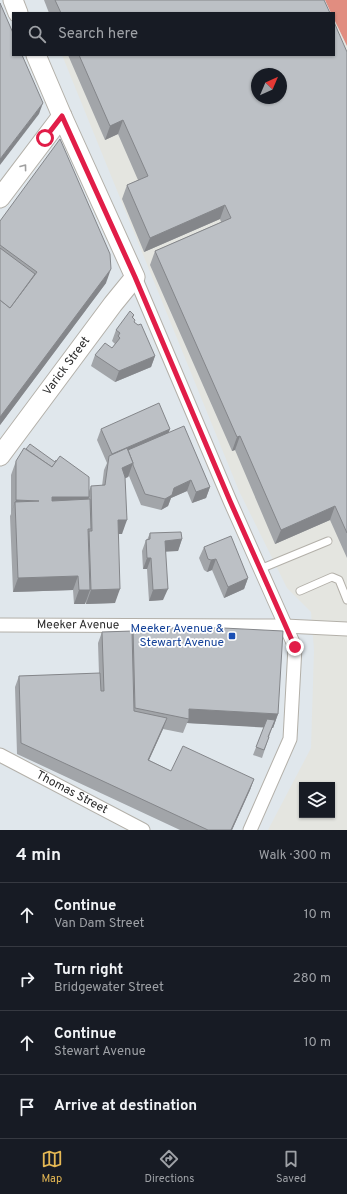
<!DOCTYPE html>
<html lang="en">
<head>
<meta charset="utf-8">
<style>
	:root { --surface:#171b24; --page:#20242c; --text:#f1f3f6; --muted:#9ea1a6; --line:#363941; --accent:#e5b854 }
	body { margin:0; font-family:Overpass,sans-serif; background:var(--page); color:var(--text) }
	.controls { position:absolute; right:12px; bottom:12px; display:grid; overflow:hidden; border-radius:0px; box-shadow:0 1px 3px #0004 }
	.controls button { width:36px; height:36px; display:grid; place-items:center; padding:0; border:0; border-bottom:1px solid var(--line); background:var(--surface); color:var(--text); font:20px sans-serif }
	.compass { position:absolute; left:251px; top:68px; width:36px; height:36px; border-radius:50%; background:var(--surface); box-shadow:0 1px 3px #0004; rotate:44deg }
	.stop { position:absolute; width:12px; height:12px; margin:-9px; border:3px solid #e11d48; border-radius:50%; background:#fff }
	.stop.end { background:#e11d48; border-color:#fff; box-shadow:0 1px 4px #0008 }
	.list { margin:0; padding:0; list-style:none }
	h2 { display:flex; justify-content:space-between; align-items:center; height:52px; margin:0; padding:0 16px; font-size:17px }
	h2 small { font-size:13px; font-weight:400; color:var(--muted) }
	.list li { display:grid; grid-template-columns:26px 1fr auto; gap:12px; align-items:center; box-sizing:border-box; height:64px; padding:0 16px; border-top:1px solid var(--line) }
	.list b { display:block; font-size:15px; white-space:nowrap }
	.list p { margin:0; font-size:13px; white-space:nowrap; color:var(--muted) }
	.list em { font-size:13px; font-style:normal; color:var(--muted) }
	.icon { flex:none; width:22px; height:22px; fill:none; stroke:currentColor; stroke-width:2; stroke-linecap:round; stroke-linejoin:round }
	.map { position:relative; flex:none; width:347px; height:830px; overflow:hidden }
	.search { position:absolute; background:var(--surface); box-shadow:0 1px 3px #0004; left:12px; right:12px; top:12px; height:44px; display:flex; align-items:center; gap:10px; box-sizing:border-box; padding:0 14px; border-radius:0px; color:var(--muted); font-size:15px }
	.sheet { height:308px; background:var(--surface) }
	nav { display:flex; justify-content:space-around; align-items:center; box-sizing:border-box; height:56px; border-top:1px solid var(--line); background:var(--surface); font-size:11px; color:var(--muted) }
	nav a { display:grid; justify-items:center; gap:2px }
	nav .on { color:var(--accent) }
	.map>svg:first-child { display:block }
	.industrial { fill:#e4e5e0; fill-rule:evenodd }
	.water { fill:#e18d80 }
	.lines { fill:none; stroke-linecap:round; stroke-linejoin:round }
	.lane-casing { stroke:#b3b0a9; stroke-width:9 }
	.street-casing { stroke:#b3b0a9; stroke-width:15 }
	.secondary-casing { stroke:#b3b0a9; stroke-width:21 }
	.lane { stroke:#fff; stroke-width:7 }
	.street { stroke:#fff; stroke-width:13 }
	.secondary { stroke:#fff; stroke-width:19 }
	.wall { fill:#a2a5a9 }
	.shaded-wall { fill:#84868a }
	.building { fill:#bcc0c5; stroke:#84868a; fill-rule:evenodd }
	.oneway { stroke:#a0a0a0 }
	.route { stroke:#e11d48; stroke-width:5 }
	.transit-dot { fill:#1a4fb4; stroke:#fff; stroke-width:1.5 }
	.labels { text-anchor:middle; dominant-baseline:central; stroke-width:3.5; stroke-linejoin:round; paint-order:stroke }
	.street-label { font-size:12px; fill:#2c2c2c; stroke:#fff }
	.transit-label { font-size:12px; fill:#164399; stroke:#fff; text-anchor:end }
</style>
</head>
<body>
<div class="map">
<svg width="347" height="830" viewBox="0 0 347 830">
	<rect width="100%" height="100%" fill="#e0e7ec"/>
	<!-- industrial -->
	<path class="industrial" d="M 334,19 L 347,46 L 347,830 L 268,830 L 311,748 L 314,650 L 311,612 L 287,588 L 239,491 L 62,55 L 334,55 ZM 257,74 L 281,74 L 281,98 L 257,98 ZM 302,785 L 332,785 L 332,815 L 302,815 Z"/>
	<!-- water -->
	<path class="water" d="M 325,0 L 347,0 L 347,46 L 334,19 L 334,13 L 331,13 Z"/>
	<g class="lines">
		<!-- lane casing -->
		<g class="lane-casing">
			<g id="lane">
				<path d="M 260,569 L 328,541"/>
				<path d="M 300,591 L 332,577 L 339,580 L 347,600"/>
			</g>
		</g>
		<!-- street casing -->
		<g class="street-casing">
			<g id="street">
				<path d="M 135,277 L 230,501 L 295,647 L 290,739 L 250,830"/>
				<path id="s1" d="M 0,625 L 285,626 L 347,629"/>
				<path id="s2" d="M 0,755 L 143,830"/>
			</g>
		</g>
		<!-- secondary casing -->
		<g class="secondary-casing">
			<g id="secondary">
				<path d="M 13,0 L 18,13"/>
				<path d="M 0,198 L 62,116"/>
				<path id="s3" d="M 0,456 L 113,304 L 135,277 L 62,116 L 36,55"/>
			</g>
		</g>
		<!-- lane -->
		<use href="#lane" class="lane"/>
		<!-- street -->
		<use href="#street" class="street"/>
		<!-- secondary -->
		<use href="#secondary" class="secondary"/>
	</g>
	<!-- wall -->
	<g class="wall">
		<path d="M 44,0 L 324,0 L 330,13 L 49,13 Z"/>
		<path d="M 347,52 L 347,558 L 330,520 L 275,544 L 235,450 L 232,451 L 150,265 L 155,251 L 221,222 L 220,219 L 144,252 L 122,199 L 127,185 L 138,180 L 118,134 L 105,140 L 68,55 L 334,55 Z"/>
		<path d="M 0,221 L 106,283 L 0,425 Z"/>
		<path d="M 134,315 L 133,318 L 134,323 L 155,356 L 151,367 L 115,382 L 91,366 L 95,355 L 112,348 L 115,344 L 112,341 L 116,330 Z"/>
		<path d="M 101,429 L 170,429 L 168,433 L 210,487 L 206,498 L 192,503 L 187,491 L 171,498 L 168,506 L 161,510 L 141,505 L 129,476 L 128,477 L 125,478 L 122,534 L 118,534 L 115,603 L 86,604 L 86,600 L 85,604 L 74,604 L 73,590 L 13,592 L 10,516 L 11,514 L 11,475 L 16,461 L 89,491 L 91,486 L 102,486 L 104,470 L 107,463 L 97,440 Z"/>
		<path d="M 150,533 L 182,539 L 178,551 L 166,551 L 163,600 L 149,601 L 147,569 L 143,569 L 142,551 L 146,540 L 147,540 Z"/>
		<path d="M 204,547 L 248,578 L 244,589 L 224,598 L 212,570 L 207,572 L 204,570 L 199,558 Z"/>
		<path d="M 133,628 L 278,714 L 273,728 L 272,728 L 262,758 L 253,755 L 264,727 L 187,723 L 183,733 L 163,729 L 149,760 L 171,771 L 254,779 L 250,790 L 232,830 L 180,830 L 17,754 L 15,687 L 19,676 L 99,674 L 98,643 L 102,632 L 132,631 Z"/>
	</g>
	<!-- shaded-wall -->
	<g class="shaded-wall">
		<path d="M 43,103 L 39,114 L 0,165 L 0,159 Z"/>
		<path d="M 123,120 L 118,134 L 105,140 L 110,126 Z"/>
		<path d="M 225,205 L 220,219 L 144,252 L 150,238 Z"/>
		<path d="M 111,269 L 106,283 L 0,425 L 0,417 Z"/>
		<path d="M 155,356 L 151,367 L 115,382 L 119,371 Z"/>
		<path d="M 170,429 L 166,440 L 112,454 Z"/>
		<path d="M 240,436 L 235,450 L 232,451 L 237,437 Z"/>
		<path d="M 133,463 L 128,477 L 117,482 L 122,468 Z"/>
		<path d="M 191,480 L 187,491 L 171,498 L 168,506 L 161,510 L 165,499 L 174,488 Z"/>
		<path d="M 210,487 L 206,498 L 192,503 L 196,492 Z"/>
		<path d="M 52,497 L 89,497 L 84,511 L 47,511 Z"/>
		<path d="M 16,500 L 39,501 L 15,502 L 11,514 Z"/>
		<path d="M 335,506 L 330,520 L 275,544 L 281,530 Z"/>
		<path d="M 118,520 L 127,520 L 122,534 L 113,534 Z"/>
		<path d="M 182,539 L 178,551 L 161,552 L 165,541 Z"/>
		<path d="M 147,558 L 151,558 L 147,569 L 143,569 Z"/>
		<path d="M 216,559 L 212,570 L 207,572 L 211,560 Z"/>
		<path d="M 78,576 L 73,590 L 13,592 L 18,578 Z"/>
		<path d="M 248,578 L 244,589 L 224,598 L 228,587 Z"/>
		<path d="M 120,589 L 115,603 L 86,604 L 91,590 Z"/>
		<path d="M 168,589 L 163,600 L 149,601 L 153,590 Z"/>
		<path d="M 79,590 L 90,590 L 85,604 L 74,604 Z"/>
		<path d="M 189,709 L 278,714 L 273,728 L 187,723 L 189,719 Z"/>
		<path d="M 167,718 L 163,729 L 144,771 L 148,760 Z"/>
		<path d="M 254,779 L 250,790 L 232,830 L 231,830 Z"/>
	</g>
	<!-- building -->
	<g class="building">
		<path d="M 55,0 L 324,0 L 330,13 L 61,13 Z"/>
		<path d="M 0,3 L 13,33 L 13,55 L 22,55 L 43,103 L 0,159 Z"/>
		<path d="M 334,22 L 347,52 L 347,533 L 335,506 L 281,530 L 240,436 L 237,437 L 155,251 L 231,218 L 225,205 L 150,238 L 127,185 L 148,176 L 123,120 L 110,126 L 79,55 L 334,55 ZM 257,74 L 281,74 L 281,98 L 257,98 Z"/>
		<path d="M 60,139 L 110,254 L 111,269 L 0,417 L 0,300 L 10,308 L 37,272 L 0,245 L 0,221 Z"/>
		<path d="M 0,248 L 35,274 L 10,308 L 0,300 Z"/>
		<path d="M 130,311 L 134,315 L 132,317 L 135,320 L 134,322 L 138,325 L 141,324 L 155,356 L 119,371 L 95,355 L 105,343 L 112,348 L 120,338 L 118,336 L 120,333 L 116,330 Z"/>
		<path d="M 159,403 L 170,429 L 112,454 L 101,429 Z"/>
		<path d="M 184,426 L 210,487 L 196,492 L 191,480 L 174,488 L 172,495 L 165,499 L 145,494 L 133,465 L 133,463 L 128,450 Z"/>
		<path d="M 30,444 L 55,462 L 56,460 L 57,461 L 52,467 L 26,449 Z"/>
		<path d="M 24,448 L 52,467 L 60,456 L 89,477 L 89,497 L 52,497 L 52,501 L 90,499 L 91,529 L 88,529 L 90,590 L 79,590 L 78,576 L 18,578 L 15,502 L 39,501 L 16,500 L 16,461 Z"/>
		<path d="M 127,448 L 133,463 L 122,468 L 125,477 L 127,520 L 118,520 L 120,589 L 91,590 L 89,531 L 92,531 L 91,486 L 105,485 L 109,456 Z"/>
		<path d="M 181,532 L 182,539 L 165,541 L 168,589 L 153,590 L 151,558 L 147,558 L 146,540 L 150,539 L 150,533 Z"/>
		<path d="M 231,536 L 248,578 L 228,587 L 216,559 L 211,560 L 208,559 L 204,547 Z"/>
		<path d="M 133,628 L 223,628 L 283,631 L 278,714 L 189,709 L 189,719 L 135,708 Z"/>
		<path d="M 132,631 L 134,711 L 167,718 L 148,760 L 171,771 L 183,746 L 254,779 L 231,830 L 208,830 L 21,743 L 19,676 L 100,673 L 101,691 L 104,691 L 102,632 Z"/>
		<path d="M 267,719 L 275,720 L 268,737 L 269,737 L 264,750 L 256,747 Z"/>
	</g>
	<!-- one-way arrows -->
	<defs><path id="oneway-chevron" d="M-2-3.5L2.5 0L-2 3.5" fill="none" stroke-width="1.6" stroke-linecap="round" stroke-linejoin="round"/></defs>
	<use class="oneway" href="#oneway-chevron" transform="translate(24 167) rotate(-53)"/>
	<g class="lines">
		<!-- route -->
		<path class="route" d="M 45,138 L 62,116 L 135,277 L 230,501 L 295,647"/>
	</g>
	<!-- markers -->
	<rect class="transit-dot" x="228" y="632" width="8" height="8" rx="2"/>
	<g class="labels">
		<!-- street labels -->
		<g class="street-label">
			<text stroke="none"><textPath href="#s3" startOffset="112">Varick Street</textPath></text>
			<text stroke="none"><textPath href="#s1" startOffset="78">Meeker Avenue</textPath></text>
			<text stroke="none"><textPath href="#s2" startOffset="81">Thomas Street</textPath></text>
		</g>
		<!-- transit labels -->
		<g class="transit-label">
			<text x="224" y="629">Meeker Avenue &amp;<tspan x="224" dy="14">Stewart Avenue</tspan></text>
		</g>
	</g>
</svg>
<div class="controls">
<button><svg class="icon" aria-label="layers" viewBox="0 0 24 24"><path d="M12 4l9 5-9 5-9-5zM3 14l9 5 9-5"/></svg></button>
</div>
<svg class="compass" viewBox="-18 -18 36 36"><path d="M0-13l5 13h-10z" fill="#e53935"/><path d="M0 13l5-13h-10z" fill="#9ea1a6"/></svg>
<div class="stop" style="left:45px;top:138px"></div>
<div class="stop end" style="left:295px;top:647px"></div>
<div class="search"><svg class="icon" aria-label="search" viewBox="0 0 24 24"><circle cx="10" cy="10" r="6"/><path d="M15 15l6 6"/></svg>Search here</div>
</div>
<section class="sheet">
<h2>4 min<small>Walk · 300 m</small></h2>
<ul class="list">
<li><svg class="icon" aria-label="ahead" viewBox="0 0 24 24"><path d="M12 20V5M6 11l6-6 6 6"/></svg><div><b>Continue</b><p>Van Dam Street</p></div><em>10 m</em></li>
<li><svg class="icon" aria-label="right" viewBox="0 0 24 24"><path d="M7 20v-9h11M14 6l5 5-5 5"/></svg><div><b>Turn right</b><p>Bridgewater Street</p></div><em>280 m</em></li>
<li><svg class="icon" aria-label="ahead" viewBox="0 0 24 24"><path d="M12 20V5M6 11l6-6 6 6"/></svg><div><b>Continue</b><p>Stewart Avenue</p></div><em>10 m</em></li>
<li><svg class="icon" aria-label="arrive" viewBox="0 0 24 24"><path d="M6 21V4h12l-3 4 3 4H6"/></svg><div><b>Arrive at destination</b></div></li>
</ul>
</section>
<nav>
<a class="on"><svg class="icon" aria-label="map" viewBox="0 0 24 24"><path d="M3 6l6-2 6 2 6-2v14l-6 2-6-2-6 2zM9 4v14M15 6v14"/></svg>Map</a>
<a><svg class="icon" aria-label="directions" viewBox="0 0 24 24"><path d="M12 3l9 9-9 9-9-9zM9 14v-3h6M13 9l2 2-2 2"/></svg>Directions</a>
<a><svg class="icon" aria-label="saved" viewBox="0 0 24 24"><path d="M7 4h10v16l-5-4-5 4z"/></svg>Saved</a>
</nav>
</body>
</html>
